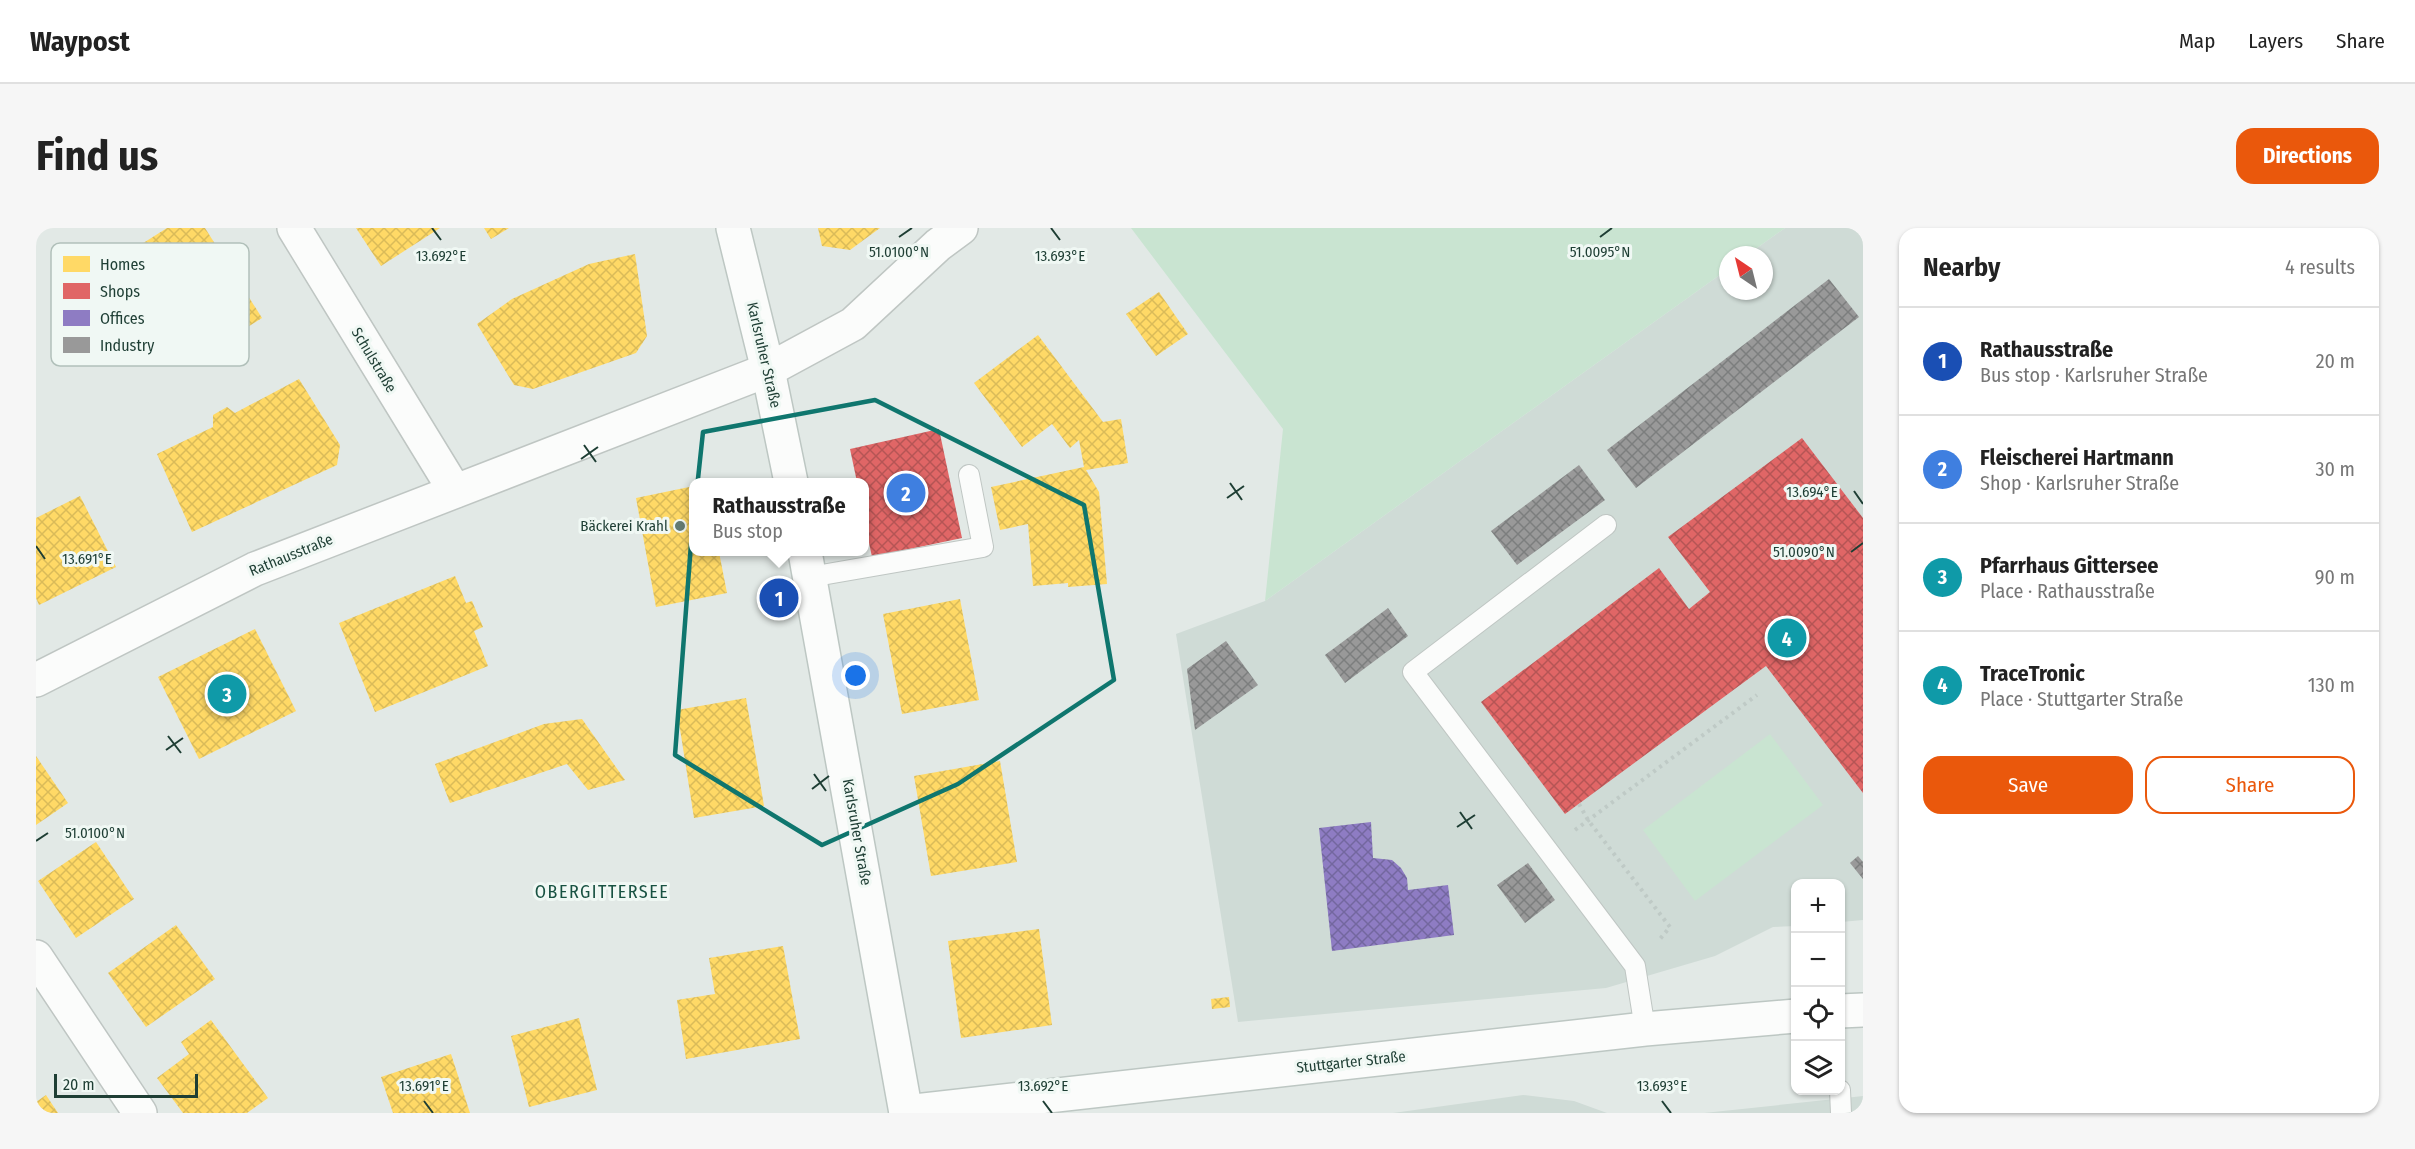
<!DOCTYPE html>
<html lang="en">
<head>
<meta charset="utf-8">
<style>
	:root { --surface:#fff; --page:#f6f6f6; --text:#222; --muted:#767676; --line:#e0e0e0; --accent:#ea580c }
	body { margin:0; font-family:"Fira Sans Condensed",sans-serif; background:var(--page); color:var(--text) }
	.controls { position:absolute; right:18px; bottom:18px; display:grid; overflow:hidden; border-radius:12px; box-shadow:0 2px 4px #0004 }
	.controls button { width:54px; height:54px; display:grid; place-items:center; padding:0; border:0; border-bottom:2px solid var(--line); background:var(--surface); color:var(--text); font:30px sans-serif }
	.compass { position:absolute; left:1683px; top:18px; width:54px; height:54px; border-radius:50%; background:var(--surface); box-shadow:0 2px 4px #0004; rotate:325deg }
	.scale { position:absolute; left:18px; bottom:15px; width:144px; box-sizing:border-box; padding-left:6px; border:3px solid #1e3e34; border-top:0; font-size:16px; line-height:21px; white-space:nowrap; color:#1e3e34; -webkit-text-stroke:4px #f0f8f4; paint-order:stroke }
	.you { position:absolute; left:820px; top:448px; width:21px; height:21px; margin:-15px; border:4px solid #fff; border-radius:50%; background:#1a73e8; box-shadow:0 0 0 9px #1a73e833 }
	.badge { display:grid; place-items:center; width:39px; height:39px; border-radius:50%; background:var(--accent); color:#fff; font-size:20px; font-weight:700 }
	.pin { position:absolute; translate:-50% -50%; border:3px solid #fff; box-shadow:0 2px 6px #0006 }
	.popup { position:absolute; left:653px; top:250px; width:180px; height:78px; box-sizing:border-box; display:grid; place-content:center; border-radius:12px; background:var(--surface); filter:drop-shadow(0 2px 4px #0005); font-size:20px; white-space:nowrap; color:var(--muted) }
	.popup b { font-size:22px; color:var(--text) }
	.popup::after { content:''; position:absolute; left:50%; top:100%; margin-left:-12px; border:12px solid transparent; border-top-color:var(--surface) }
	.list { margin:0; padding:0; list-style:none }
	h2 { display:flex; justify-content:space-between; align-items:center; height:78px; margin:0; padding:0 24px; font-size:26px }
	h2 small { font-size:20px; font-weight:400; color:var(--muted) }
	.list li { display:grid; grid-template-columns:39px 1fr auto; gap:18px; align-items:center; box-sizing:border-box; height:108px; padding:0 24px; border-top:2px solid var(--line) }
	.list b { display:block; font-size:22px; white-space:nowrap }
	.list p { margin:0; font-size:20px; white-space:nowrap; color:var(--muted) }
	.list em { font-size:20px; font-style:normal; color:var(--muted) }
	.actions { display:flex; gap:12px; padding:18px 24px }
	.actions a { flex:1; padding:14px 0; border:2px solid var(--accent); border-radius:18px; text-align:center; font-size:21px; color:var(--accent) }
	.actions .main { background:var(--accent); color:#fff }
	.icon { flex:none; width:33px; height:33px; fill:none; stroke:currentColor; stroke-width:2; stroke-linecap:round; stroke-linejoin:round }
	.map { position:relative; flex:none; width:1827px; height:885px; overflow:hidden; border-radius:18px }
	header { display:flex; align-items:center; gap:36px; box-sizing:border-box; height:84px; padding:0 30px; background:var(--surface); border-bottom:2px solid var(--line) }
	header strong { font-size:28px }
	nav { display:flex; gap:33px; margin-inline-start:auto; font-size:21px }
	.intro { display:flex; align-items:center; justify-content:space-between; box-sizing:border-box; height:144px; padding:0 36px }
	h1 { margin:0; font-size:42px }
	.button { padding:15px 27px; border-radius:18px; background:var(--accent); color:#fff; font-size:21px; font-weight:700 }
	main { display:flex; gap:36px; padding:0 36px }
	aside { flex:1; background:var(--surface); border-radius:18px; box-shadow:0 2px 4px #0004 }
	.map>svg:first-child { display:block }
	.built { fill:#cfdbd6 }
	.grass { fill:#c9e4d1 }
	.homes { fill:url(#homes-cross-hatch) }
	.shops { fill:url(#shops-cross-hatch) }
	.offices { fill:url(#offices-cross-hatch) }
	.industry { fill:url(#industry-cross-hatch) }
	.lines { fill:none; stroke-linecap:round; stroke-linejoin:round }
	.lane-casing { stroke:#bfc6c3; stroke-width:22 }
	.street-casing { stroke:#bfc6c3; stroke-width:36 }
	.secondary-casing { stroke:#bdc7c3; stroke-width:36 }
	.path { stroke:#bfcac6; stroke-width:4; stroke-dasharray:3 4.5; stroke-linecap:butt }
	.lane { stroke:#fbfcfb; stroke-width:20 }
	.street { stroke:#fbfcfb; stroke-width:33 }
	.secondary { stroke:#fbfcfb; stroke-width:33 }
	.marked { fill:none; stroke:#0f766e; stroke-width:4.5; stroke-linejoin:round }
	.ticks { fill:none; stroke:#1e3e34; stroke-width:2 }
	.poi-dot { fill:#637a72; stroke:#f0f8f4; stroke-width:2 }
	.labels { text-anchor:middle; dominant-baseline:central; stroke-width:6; stroke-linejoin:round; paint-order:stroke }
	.street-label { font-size:15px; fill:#1e3e34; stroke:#f0f8f4 }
	.poi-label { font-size:15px; fill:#1e3e34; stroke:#f0f8f4; text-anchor:end }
	.quarter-label { font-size:18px; letter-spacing:1.5px; fill:#185242; stroke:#f0f8f4 }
	.key { fill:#f0f8f4; stroke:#b1c0ba; stroke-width:1.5 }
	.key-label { font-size:16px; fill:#1e3e34 }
	.ticks-label { font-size:15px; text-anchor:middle; fill:#1e3e34; stroke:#f0f8f4; stroke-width:6; stroke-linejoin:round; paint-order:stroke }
</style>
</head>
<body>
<header>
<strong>Waypost</strong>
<nav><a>Map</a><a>Layers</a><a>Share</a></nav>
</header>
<div class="intro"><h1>Find us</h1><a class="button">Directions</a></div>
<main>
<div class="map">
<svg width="1827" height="885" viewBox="0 0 1827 885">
	<defs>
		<pattern id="homes-cross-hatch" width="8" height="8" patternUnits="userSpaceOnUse" patternTransform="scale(1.5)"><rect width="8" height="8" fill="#ffd966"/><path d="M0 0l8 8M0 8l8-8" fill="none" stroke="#dabb59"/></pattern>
		<pattern id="shops-cross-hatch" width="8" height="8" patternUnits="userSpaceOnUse" patternTransform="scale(1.5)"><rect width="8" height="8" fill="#e06666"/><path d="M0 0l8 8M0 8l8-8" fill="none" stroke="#b55555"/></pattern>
		<pattern id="offices-cross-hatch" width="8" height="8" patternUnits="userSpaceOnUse" patternTransform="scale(1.5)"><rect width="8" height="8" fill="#8e7cc3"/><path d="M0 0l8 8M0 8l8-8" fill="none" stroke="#73679f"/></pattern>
		<pattern id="industry-cross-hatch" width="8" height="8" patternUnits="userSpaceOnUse" patternTransform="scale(1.5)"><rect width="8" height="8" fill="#999"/><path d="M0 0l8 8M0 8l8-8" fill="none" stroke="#7c7e7e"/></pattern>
	</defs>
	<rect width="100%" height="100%" fill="#e2e9e6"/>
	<!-- built -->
	<g class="built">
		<path d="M 1749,0 L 1827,0 L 1827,692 L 1805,694 L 1804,656 L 1760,656 L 1759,698 L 1737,699 L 1679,728 L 1570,760 L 1202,794 L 1140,406 L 1229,373 L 1692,41 L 1692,63 L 1728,63 L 1728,27 L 1711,27 Z"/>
		<path d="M 1487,867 L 1538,873 L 1571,885 L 1357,885 Z"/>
		<path d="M 1827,868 L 1827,885 L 1668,885 L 1818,869 Z"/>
	</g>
	<!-- grass -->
	<g class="grass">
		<path d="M 1095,0 L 1749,0 L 1711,27 L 1692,27 L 1692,41 L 1229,373 L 1247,201 Z"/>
		<path d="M 1734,506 L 1787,577 L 1659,673 L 1607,602 Z"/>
	</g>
	<!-- homes -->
	<g class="homes">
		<path d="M 131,0 L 169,0 L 226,90 L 161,131 L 93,24 Z"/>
		<path d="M 320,0 L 404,0 L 345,38 Z"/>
		<path d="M 448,0 L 473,0 L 455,11 Z"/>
		<path d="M 782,0 L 844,0 L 814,22 L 786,18 Z"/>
		<path d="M 599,26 L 611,108 L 600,125 L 497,161 L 478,157 L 441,96 L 476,71 L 553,36 Z"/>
		<path d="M 1123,64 L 1152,106 L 1120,128 L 1090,86 Z"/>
		<path d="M 1002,107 L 1067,194 L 1085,191 L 1092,235 L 1050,242 L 1063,264 L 1071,356 L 1032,359 L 1032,355 L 997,358 L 992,296 L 964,302 L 955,259 L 1048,239 L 1043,212 L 1034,220 L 1016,196 L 986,219 L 938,155 Z"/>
		<path d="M 263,151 L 304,217 L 301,237 L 156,304 L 121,226 L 177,199 L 177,187 L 191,179 L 199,185 Z"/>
		<path d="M 658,258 L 658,324 L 683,324 L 691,365 L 620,379 L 600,270 Z"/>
		<path d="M 44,268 L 80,339 L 3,377 L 0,370 L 0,290 Z"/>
		<path d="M 419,348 L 430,375 L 436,373 L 447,399 L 438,403 L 452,438 L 339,484 L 303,395 Z"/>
		<path d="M 924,371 L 943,472 L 866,486 L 847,386 Z"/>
		<path d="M 219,401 L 260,483 L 163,531 L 122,449 Z"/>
		<path d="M 710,470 L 728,578 L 658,590 L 641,482 Z"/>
		<path d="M 546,491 L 589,552 L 552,562 L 531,536 L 414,575 L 399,536 L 508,496 Z"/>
		<path d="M 0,528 L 32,575 L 0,597 Z"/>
		<path d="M 964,533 L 981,634 L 895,648 L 878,548 Z"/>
		<path d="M 60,614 L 98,671 L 40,710 L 2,653 Z"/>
		<path d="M 140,697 L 179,751 L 110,799 L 72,745 Z"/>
		<path d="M 1003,701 L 1016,797 L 925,810 L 912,713 Z"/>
		<path d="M 747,718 L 764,811 L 650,831 L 641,772 L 679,766 L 673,730 Z"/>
		<path d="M 1193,769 L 1194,779 L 1176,781 L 1175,771 Z"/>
		<path d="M 543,790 L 561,862 L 493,879 L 475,808 Z"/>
		<path d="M 175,792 L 232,870 L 211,885 L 147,885 L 121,850 L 153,826 L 145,814 Z"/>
		<path d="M 415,826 L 434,885 L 357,885 L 345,849 Z"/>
		<path d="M 10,867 L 22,885 L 0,885 L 0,874 Z"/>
	</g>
	<!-- shops -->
	<g class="shops">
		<path d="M 903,201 L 926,310 L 836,329 L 828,291 L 828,254 L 821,254 L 814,221 Z"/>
		<path d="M 1766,210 L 1827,290 L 1827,565 L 1730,438 L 1529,586 L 1445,474 L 1623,340 L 1653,381 L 1674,364 L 1632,309 Z"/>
	</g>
	<!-- offices -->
	<path class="offices" d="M 1335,594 L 1337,630 L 1356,632 L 1365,640 L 1371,650 L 1372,662 L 1412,657 L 1418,707 L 1296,723 L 1283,600 Z"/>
	<!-- industry -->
	<g class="industry">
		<path d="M 1793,51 L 1823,89 L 1600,260 L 1571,222 Z"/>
		<path d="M 1543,237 L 1569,272 L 1481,337 L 1455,303 Z"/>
		<path d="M 1352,380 L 1372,408 L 1309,455 L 1289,427 Z"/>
		<path d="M 1190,413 L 1222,457 L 1159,502 L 1151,441 Z"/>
		<path d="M 1822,628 L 1827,634 L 1827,651 L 1814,635 Z"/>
		<path d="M 1492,635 L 1519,672 L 1489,695 L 1461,657 Z"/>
	</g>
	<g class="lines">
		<!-- lane casing -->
		<g class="lane-casing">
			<g id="lane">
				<path d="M 1570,297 L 1377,444 L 1599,738 L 1609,801"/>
				<path d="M 774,349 L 947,319 L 933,247"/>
				<path d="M 1804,862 L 1805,885"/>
			</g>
		</g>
		<!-- street casing -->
		<g class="street-casing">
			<g id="street">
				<path d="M 258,0 L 419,263"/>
				<path d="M 0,452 L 219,341 L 732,142 L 817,96 L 902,17 L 925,0"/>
				<path d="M 0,729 L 104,885"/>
			</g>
		</g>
		<!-- secondary casing -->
		<g class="secondary-casing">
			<g id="secondary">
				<path d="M 697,0 L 732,142 L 755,254"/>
				<path d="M 769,324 L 870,885"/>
				<path d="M 1804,783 L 1827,782"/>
				<path d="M 870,884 L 1609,801 L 1760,788"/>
			</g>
		</g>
		<!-- path -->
		<g class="path">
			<path d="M 1543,576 L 1552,592 L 1634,699 L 1624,711"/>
			<path d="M 1539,602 L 1721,467"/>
		</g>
		<!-- lane -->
		<use href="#lane" class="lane"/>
		<!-- street -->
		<use href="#street" class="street"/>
		<!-- secondary -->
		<use href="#secondary" class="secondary"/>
	</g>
	<!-- marked area -->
	<path class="marked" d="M 839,172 L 1048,277 L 1078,452 L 922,556 L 786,617 L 639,527 L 655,316 L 667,204 Z"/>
	<!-- ticks -->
	<path class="ticks" d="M 396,0 L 405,12M 1015,0 L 1024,12M 863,9 L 876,0M 1564,9 L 1576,0M 548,217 L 560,234M 545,231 L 562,219M 1194,255 L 1206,272M 1818,263 L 1827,276M 1191,270 L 1208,258M 0,318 L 9,331M 1815,324 L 1827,315M 132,508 L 145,525M 130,522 L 147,510M 778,546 L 790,563M 776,561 L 793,548M 1424,584 L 1436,601M 1421,599 L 1439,587M 0,613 L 12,605M 388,873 L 397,885M 1007,873 L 1016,885M 1626,873 L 1635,885"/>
	<!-- markers -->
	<circle class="poi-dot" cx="644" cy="298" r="6"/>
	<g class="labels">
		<!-- street labels -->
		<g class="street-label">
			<text transform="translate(728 127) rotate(77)">Karlsruher Straße</text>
			<text transform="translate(338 132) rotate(59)">Schulstraße</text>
			<text transform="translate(255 327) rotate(-22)">Rathausstraße</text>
			<text transform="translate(821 604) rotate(80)">Karlsruher Straße</text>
			<text transform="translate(1315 834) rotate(-6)">Stuttgarter Straße</text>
		</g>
		<!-- poi labels -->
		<g class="poi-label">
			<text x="632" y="298">Bäckerei Krahl</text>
		</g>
		<!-- quarter labels -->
		<g class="quarter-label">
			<text x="566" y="664">OBERGITTERSEE</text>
		</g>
	</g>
	<!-- legend -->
	<rect x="15" y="15" width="198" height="123" rx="9" class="key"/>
	<rect x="27" y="28" width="27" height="16" fill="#ffd966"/>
	<rect x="27" y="55" width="27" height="16" fill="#e06666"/>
	<rect x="27" y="82" width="27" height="16" fill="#8e7cc3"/>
	<rect x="27" y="109" width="27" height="16" fill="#999"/>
	<g class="key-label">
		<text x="64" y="42">Homes</text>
		<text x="64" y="69">Shops</text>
		<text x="64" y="96">Offices</text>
		<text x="64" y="123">Industry</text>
	</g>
	<g class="ticks-label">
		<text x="863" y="29">51.0100°N</text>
		<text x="1564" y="29">51.0095°N</text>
		<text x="405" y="33">13.692°E</text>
		<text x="1024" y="33">13.693°E</text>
		<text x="1776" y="269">13.694°E</text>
		<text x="1768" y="329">51.0090°N</text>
		<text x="51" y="336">13.691°E</text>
		<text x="59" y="610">51.0100°N</text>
		<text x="388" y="863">13.691°E</text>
		<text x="1007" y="863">13.692°E</text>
		<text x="1626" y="863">13.693°E</text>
	</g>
</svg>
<div class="controls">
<button>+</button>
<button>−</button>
<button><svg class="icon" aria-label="locate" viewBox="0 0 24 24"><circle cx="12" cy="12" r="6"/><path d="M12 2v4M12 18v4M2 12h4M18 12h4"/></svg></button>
<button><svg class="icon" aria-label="layers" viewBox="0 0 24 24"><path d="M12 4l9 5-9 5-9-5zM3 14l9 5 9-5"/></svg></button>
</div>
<svg class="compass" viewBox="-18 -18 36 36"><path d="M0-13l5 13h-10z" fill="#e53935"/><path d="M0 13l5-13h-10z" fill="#767676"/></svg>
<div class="scale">20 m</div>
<div class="you"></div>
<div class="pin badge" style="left:743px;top:370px;background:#1a4fb4">1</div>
<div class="popup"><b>Rathausstraße</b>Bus stop</div>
<div class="pin badge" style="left:870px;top:265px;background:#3f7fe0">2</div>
<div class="pin badge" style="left:191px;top:466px;background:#0f9aa8">3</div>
<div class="pin badge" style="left:1751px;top:410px;background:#0f9aa8">4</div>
</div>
<aside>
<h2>Nearby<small>4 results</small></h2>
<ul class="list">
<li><span class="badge" style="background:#1a4fb4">1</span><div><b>Rathausstraße</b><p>Bus stop · Karlsruher Straße</p></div><em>20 m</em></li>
<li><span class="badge" style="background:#3f7fe0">2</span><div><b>Fleischerei Hartmann</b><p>Shop · Karlsruher Straße</p></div><em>30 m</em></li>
<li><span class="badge" style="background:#0f9aa8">3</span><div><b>Pfarrhaus Gittersee</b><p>Place · Rathausstraße</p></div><em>90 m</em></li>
<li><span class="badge" style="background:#0f9aa8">4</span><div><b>TraceTronic</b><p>Place · Stuttgarter Straße</p></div><em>130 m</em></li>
</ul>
<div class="actions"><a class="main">Save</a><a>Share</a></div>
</aside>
</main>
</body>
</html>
